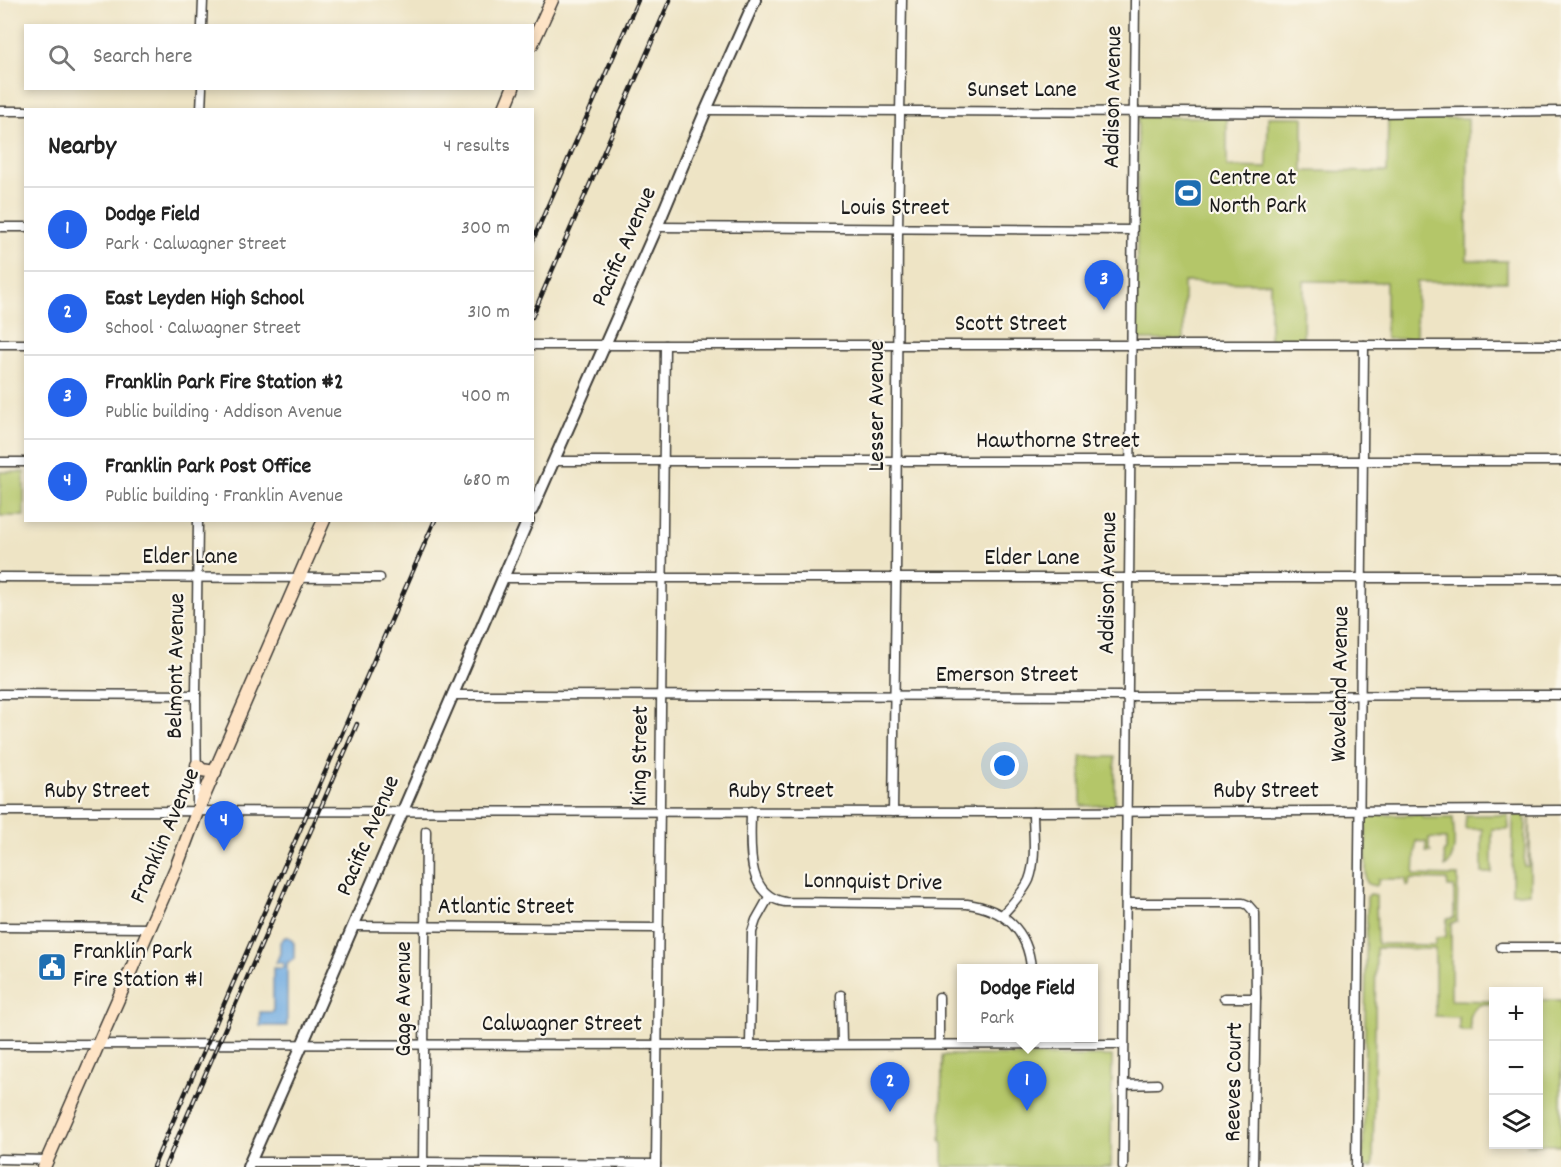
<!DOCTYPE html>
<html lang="en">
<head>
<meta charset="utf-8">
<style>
	:root { --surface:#fff; --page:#f6f6f6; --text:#222; --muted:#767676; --line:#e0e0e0; --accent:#2563eb }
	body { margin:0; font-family:Dekko,sans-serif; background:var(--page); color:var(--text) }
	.controls { position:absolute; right:18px; bottom:18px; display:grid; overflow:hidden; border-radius:0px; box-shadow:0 3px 9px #0003 }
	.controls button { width:54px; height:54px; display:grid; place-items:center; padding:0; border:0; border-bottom:2px solid var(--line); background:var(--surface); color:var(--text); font:30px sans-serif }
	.you { position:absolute; left:1005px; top:766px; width:21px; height:21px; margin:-15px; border:4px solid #fff; border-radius:50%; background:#1a73e8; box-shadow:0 0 0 9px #1a73e833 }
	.badge { display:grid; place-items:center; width:39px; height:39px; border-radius:50%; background:var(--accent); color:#fff; font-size:20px; font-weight:700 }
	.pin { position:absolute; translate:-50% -50px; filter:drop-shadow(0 2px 3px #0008) }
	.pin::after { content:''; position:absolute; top:32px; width:21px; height:18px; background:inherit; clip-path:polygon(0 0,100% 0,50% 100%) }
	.popup { position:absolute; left:957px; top:964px; width:141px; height:78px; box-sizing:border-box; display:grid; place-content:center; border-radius:0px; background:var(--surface); filter:drop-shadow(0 2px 4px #0005); font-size:20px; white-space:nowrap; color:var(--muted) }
	.popup b { font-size:22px; color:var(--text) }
	.popup::after { content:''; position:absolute; left:50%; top:100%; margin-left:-12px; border:12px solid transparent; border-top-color:var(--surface) }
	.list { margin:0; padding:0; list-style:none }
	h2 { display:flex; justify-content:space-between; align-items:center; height:78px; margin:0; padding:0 24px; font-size:26px }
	h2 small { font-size:20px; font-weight:400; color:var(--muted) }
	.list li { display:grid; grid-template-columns:39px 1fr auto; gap:18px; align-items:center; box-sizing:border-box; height:84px; padding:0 24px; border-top:2px solid var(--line) }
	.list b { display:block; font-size:22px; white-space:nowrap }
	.list p { margin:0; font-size:20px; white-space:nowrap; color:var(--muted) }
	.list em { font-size:20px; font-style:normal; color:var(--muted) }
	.icon { flex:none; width:33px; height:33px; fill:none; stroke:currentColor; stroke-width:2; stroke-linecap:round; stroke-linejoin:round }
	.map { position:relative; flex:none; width:1561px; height:1167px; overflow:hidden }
	.search { position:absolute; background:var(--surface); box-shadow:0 3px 9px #0003; left:24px; top:24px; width:510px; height:66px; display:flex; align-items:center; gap:15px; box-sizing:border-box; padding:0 21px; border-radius:0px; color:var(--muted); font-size:22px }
	.panel { position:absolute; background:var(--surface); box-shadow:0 3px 9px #0003; left:24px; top:108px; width:510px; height:414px; border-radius:0px }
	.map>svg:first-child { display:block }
	.green { fill:#b4c669; stroke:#687142; stroke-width:1.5 }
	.water { fill:#70aae0; stroke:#46637e; stroke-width:1.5 }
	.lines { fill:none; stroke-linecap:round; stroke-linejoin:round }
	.minor-casing { stroke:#3c3a35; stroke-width:11 }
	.tertiary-casing { stroke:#3c3a35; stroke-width:14 }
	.secondary-casing { stroke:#3c3a35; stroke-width:15 }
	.minor { stroke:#fff; stroke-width:8 }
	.tertiary { stroke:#fff; stroke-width:10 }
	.secondary { stroke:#fee4c6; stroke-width:12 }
	.rail-casing { stroke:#1c1c1c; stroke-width:4.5 }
	.rail { stroke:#fbf7ec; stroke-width:2; stroke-dasharray:7; stroke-linecap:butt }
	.labels { text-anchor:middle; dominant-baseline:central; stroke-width:4.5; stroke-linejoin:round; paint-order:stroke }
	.street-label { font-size:24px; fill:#1c1c1c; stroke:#fbf7ec }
	.poi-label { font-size:24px; fill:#1c1c1c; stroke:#fbf7ec; text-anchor:start }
</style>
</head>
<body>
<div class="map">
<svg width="1561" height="1167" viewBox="0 0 1561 1167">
	<rect width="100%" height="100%" fill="#fbf7ec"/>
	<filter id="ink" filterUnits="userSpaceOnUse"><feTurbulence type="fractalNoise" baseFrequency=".0167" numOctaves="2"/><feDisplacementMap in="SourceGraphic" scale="12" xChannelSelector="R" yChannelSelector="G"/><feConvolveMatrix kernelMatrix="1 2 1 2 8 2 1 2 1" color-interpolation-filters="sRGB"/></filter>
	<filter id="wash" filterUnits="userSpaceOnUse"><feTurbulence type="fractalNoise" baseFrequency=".008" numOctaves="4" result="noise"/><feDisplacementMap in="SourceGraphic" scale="24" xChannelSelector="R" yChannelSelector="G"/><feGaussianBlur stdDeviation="1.35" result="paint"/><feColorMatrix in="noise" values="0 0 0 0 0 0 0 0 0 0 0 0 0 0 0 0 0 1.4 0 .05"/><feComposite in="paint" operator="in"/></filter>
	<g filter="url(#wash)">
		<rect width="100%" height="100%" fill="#eee4c5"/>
		<!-- green -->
		<g class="green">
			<path d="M 1138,117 L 1227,117 L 1227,167 L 1267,168 L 1268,117 L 1303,117 L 1303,171 L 1387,172 L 1388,118 L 1468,118 L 1467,260 L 1507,261 L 1507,282 L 1417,282 L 1416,339 L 1386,339 L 1386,282 L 1304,281 L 1303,340 L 1270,340 L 1270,283 L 1184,282 L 1184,340 L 1136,340 Z"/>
			<rect x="0" y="472" width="24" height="44"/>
			<path d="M 1081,757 L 1115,757 L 1115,805 L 1081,806 Z"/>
			<path d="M 1373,815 L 1421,815 L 1422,818 L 1453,818 C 1454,833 1458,858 1445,867 L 1444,851 L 1446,851 L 1446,839 L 1429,838 L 1429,850 L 1431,851 L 1431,852 L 1426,852 L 1426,842 L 1416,841 L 1414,875 L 1458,876 L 1457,922 L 1451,923 L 1451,1000 L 1493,1001 L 1493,1005 C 1475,1000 1467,1014 1471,1031 L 1461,1031 L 1461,1029 L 1459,1029 L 1459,1017 L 1435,1016 L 1435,949 L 1376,948 L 1373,1167 L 1363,1167 L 1367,897 L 1370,894 L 1376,895 L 1377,944 L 1435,945 L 1436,938 L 1446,937 L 1447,919 L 1454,918 L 1454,887 L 1448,887 L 1447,880 L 1410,879 L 1409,885 L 1408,886 L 1406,885 L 1406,879 L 1378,879 L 1378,884 L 1376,886 L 1368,884 L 1366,880 L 1366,820 L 1368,816 Z"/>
			<path d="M 1466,815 L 1508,815 L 1509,829 L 1492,829 L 1492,873 L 1482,873 L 1482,829 L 1465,829 Z"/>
			<path d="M 1514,815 L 1524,815 L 1526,820 L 1524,866 L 1528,866 L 1530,815 L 1530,893 L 1512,893 L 1513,820 Z"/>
			<path d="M 1539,1000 L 1561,1000 L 1561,1145 L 1526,1145 L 1538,1144 Z"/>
			<path d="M 942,1055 L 1112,1056 L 1111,1167 L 943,1167 L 943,1142 L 941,1141 Z"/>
		</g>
		<!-- water -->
		<path class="water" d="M 285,937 L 289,937 L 294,943 L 294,959 L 287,963 L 287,1026 L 260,1026 L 260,1012 L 273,1012 L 273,968 L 283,968 L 283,963 L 276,963 L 280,953 L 280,942 Z"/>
	</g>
	<g filter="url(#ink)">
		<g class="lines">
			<!-- minor casing -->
			<g class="minor-casing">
				<g id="minor">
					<path d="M 202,26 L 203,0"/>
					<path d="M 201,110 L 202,88"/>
					<path d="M 706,110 L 1374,113 L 1561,111"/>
					<path d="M 0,111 L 26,111"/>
					<path d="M 0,227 L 26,227"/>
					<path d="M 657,227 L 1132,230"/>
					<path d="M 0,344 L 26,344"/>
					<path d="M 532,345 L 1561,345"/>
					<path d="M 554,461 L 1561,461"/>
					<path d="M 0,462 L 26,462"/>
					<path d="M 0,577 L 380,578"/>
					<path d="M 503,578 L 1561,578"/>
					<path d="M 0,694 L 196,695"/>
					<path d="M 452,695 L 1128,696 L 1561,695"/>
					<path d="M 197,805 L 196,695 L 198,520"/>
					<path d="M 0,811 L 1033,812 L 1561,810"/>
					<path d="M 751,811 C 751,842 744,895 785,902 L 967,904 C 1004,909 1028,930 1031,968"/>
					<path d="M 893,812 L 896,579 L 898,229 L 902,0"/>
					<path d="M 1126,903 L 1243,903 L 1248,905 L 1255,913 L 1256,998 L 1253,1167"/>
					<path d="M 1002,915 C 1012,904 1023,893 1029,880 C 1037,859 1033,833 1033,812"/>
					<path d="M 353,926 L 658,928"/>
					<path d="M 0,927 L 150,928"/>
					<path d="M 1501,947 L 1561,947"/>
					<path d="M 841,995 L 842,1044"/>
					<path d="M 939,997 L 939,1044"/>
					<path d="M 1224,998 L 1256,998"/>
					<path d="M 0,1044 L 750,1045 L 1124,1044"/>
					<path d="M 750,1045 L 752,932 L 756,920 L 769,897"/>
					<path d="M 1124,1085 L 1157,1084"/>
					<path d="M 0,1159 L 48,1160"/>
					<path d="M 250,1162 L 423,1162 L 656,1164"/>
					<path d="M 423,1167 L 426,831"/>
					<path d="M 656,1167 L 665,345"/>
					<path d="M 1123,1167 L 1135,0"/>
					<path d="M 1356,1167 L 1364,345"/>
				</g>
			</g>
			<!-- tertiary casing -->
			<g class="tertiary-casing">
				<g id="tertiary">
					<path d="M 532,510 L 657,227 L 706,110 L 755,0"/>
					<path d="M 248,1167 L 302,1045 L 528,520"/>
				</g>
			</g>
			<!-- secondary casing -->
			<g class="secondary-casing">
				<g id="secondary">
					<path d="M 532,44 L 552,0"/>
					<path d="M 504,110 L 513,88"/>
					<path d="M 197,765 L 202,770 L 215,772"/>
					<path d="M 44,1167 L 176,868 L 197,812 L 324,520"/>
				</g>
			</g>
			<!-- minor -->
			<use href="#minor" class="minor"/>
			<!-- tertiary -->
			<use href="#tertiary" class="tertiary"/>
			<!-- secondary -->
			<use href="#secondary" class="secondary"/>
			<!-- rail casing -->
			<g class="rail-casing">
				<g id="rail">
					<path d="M 532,242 L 638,0"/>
					<path d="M 532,317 L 670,0"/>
					<path d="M 153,1167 L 435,520"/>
					<path d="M 165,1167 L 357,724"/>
				</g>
			</g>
			<!-- rail -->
			<use href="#rail" class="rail"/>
		</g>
	</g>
	<!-- icons -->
	<defs>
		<g id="stadium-square" transform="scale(1.5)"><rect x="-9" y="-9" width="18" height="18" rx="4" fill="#1f6fb2" stroke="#fbf7ec"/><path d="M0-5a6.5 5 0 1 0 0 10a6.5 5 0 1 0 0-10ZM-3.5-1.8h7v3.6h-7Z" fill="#fff"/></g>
		<g id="civic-square" transform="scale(1.5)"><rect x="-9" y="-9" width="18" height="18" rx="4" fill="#1f6fb2" stroke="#fbf7ec"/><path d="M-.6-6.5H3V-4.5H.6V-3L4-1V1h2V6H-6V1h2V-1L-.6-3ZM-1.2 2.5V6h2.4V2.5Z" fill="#fff"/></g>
	</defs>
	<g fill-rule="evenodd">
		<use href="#stadium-square" x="1188" y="193"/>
		<use href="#civic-square" x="52" y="967"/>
	</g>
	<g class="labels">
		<!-- street labels -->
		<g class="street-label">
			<text x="1022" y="91">Sunset Lane</text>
			<text transform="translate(1114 97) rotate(-89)">Addison Avenue</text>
			<text x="895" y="209">Louis Street</text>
			<text transform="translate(625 247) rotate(-66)">Pacific Avenue</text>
			<text x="1011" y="325">Scott Street</text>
			<text transform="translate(878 406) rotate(-90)">Lesser Avenue</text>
			<text x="1058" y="442">Hawthorne Street</text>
			<text x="190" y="558">Elder Lane</text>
			<text x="1032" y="559">Elder Lane</text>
			<text transform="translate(1109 583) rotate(-89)">Addison Avenue</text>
			<text transform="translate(177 666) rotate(-89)">Belmont Avenue</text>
			<text x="1007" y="676">Emerson Street</text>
			<text transform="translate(1341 684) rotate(-89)">Waveland Avenue</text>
			<text transform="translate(641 756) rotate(-89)">King Street</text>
			<text x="97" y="792">Ruby Street</text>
			<text x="781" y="792">Ruby Street</text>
			<text x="1266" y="792">Ruby Street</text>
			<text transform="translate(166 836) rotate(-67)">Franklin Avenue</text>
			<text transform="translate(369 836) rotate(-67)">Pacific Avenue</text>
			<text transform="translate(873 883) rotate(1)">Lonnquist Drive</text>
			<text x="506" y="908">Atlantic Street</text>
			<text transform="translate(405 999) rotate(-90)">Gage Avenue</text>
			<text x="562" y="1025">Calwagner Street</text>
			<text transform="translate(1235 1082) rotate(-89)">Reeves Court</text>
		</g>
		<!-- poi labels -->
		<g class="poi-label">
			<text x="1209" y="179">Centre at<tspan x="1209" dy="28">North Park</tspan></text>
			<text x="73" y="953">Franklin Park<tspan x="73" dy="28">Fire Station #1</tspan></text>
		</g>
	</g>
</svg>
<div class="controls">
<button>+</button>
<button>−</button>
<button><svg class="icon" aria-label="layers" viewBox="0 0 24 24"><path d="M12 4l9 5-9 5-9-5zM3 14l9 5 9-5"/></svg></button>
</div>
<div class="you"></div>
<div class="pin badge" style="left:1027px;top:1111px">1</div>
<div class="popup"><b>Dodge Field</b>Park</div>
<div class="pin badge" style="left:890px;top:1112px">2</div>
<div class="pin badge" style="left:1104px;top:310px">3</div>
<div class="pin badge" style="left:224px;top:851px">4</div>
<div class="search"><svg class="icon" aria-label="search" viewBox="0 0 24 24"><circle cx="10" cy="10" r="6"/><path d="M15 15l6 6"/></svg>Search here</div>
<section class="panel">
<h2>Nearby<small>4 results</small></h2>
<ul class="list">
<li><span class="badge">1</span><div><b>Dodge Field</b><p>Park · Calwagner Street</p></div><em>300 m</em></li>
<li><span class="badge">2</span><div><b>East Leyden High School</b><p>School · Calwagner Street</p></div><em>310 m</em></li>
<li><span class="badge">3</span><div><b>Franklin Park Fire Station #2</b><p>Public building · Addison Avenue</p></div><em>400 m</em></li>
<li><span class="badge">4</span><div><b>Franklin Park Post Office</b><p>Public building · Franklin Avenue</p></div><em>680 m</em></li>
</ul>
</section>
</div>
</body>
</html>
